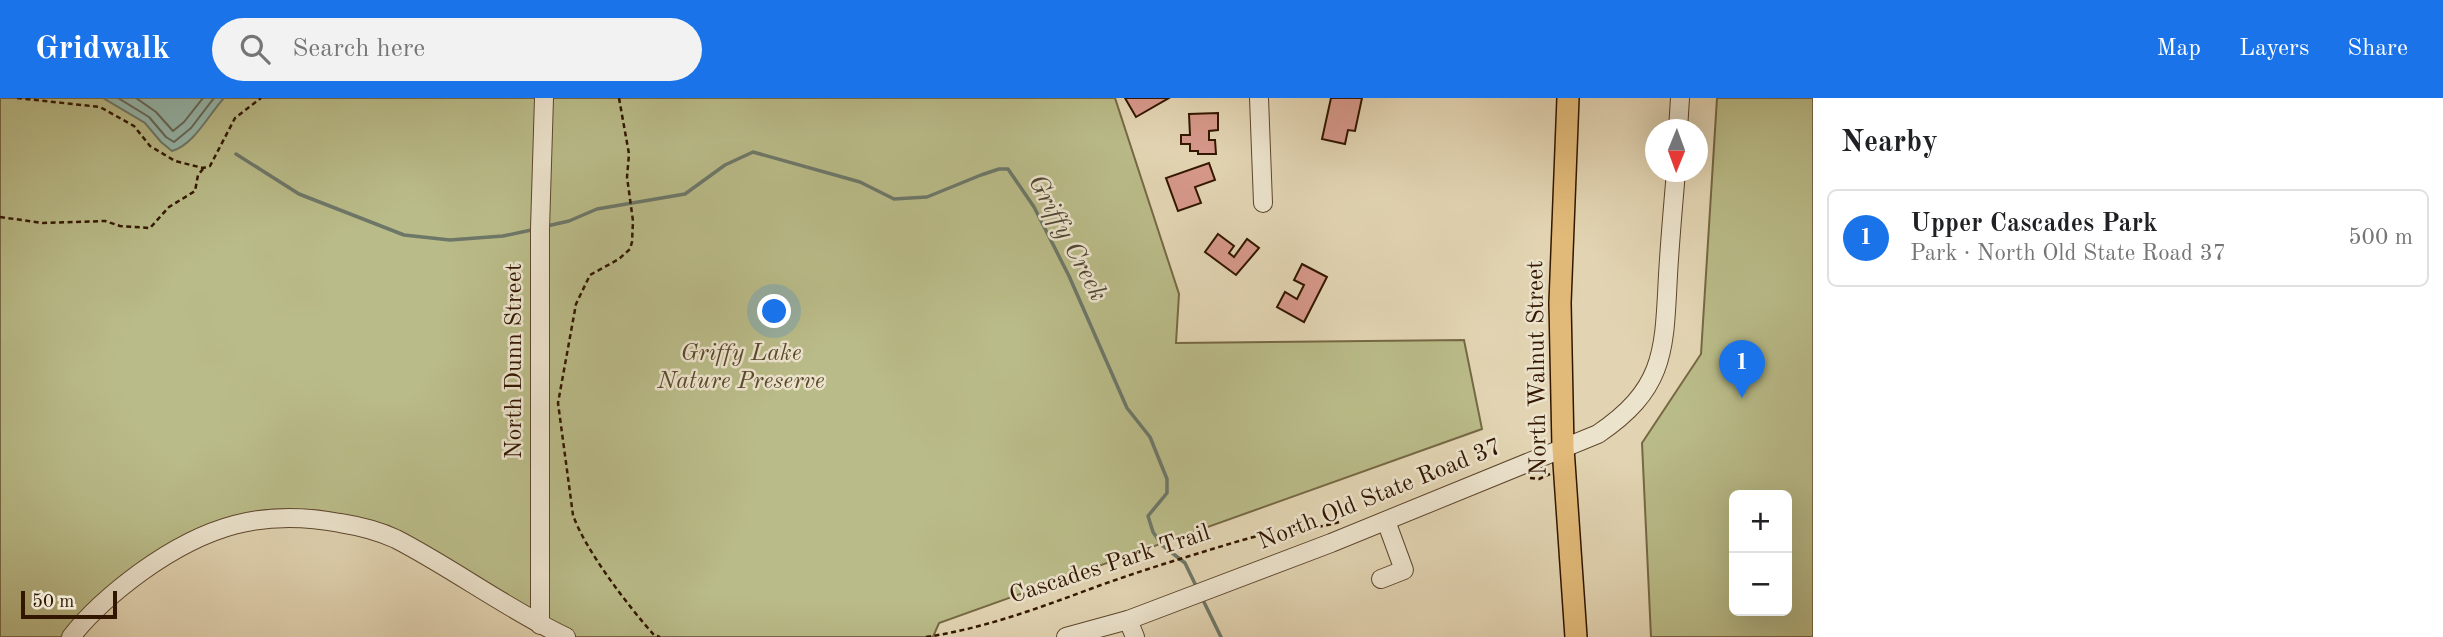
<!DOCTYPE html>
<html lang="en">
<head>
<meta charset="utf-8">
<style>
	:root { --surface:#fff; --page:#f2f2f2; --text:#202124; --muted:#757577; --line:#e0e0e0; --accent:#1a73e8 }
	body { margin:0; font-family:"Old Standard TT",serif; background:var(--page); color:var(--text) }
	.controls { position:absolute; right:21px; bottom:21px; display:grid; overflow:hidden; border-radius:10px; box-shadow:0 7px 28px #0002 }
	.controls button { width:63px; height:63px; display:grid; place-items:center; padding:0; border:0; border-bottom:2px solid var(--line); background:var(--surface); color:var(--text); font:35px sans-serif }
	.compass { position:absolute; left:1645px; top:21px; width:63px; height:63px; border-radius:50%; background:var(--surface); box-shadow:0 7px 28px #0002; rotate:181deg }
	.scale { position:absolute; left:21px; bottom:18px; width:96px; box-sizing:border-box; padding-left:7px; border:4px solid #321600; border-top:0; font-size:19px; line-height:24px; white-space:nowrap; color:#321600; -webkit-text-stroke:5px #ece3cd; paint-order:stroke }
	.you { position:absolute; left:775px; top:214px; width:24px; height:24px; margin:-18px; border:5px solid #fff; border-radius:50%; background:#1a73e8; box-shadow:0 0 0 10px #1a73e833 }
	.badge { display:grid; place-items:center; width:46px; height:46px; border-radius:50%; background:var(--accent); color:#fff; font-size:23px; font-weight:700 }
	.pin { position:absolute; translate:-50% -58px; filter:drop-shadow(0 2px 4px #0008) }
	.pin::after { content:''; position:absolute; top:37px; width:24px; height:21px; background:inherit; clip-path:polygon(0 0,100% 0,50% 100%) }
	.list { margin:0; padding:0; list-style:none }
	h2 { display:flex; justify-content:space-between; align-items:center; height:91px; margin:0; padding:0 28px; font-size:30px }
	h2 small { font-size:23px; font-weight:400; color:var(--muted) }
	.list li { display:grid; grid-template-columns:46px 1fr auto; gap:21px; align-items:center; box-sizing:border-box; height:98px; margin:0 14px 14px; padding:0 14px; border:2px solid var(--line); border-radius:10px }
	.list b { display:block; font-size:26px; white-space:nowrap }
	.list p { margin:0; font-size:23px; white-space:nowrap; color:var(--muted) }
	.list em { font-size:23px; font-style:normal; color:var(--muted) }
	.icon { flex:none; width:38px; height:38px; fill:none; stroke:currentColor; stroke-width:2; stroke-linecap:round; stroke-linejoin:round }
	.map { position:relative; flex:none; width:1813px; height:539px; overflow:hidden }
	header { display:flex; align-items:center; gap:42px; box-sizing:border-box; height:98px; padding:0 35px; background:var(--accent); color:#fff }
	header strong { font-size:33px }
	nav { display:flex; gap:38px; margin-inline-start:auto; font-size:24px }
	.search { width:490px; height:63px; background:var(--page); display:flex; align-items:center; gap:18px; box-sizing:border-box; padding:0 24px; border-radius:38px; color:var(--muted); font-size:26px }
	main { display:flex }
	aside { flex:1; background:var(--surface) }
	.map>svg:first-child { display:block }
	.green { fill:#b9bb88; stroke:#766844; stroke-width:2; fill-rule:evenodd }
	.water { fill:#95b8ae; stroke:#6d7768; stroke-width:2 }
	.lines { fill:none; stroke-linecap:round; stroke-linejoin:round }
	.shore { stroke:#646757; stroke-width:2 }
	.stream { stroke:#6d7768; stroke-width:3.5 }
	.building { fill:#d6988a; stroke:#321600; stroke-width:2 }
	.minor-casing { stroke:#5e462c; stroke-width:20 }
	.major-casing { stroke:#321600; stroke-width:24 }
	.path { stroke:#321600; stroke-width:2.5; stroke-dasharray:5 3.5; stroke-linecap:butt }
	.minor { stroke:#ece3cd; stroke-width:18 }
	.major { stroke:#e1ba79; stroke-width:21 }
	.labels { text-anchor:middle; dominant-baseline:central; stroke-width:5; stroke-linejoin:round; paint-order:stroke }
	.park-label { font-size:24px; font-style:italic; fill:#5a4829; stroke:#ece3cd }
	.street-label { font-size:24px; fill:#321600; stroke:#ece3cd }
	.water-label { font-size:26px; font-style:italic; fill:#504734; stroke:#ece3cd }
</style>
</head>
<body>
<header>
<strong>Gridwalk</strong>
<div class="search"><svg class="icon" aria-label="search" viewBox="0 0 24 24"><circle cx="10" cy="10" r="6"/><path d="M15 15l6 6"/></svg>Search here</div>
<nav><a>Map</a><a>Layers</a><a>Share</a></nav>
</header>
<main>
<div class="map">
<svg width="1813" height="539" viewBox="0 0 1813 539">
	<rect width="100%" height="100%" fill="#e2d4b2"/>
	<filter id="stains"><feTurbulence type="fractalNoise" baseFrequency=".00286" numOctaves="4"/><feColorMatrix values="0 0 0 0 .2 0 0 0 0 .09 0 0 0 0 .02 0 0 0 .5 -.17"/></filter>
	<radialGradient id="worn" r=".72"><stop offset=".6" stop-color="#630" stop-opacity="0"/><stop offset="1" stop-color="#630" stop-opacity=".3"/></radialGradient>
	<!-- green -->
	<g class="green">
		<path d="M 0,0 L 1115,0 L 1179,196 L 1176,245 L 1464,242 L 1482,331 L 939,525 L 933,539 L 566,539 L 394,440 L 327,422 L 216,431 L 93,513 L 83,539 L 0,539 Z"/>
		<path d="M 1717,0 L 1813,0 L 1813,539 L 1651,539 L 1642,345 L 1701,256 ZM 1734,397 L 1787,397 L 1787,513 L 1734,513 Z"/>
	</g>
	<!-- water -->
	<path class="water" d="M 103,0 L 224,0 C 209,16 194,47 172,53 L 161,44 L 145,25 Z"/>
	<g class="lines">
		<!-- shore -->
		<g class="shore">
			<path d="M 118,0 L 149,19 L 166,39 L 174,44 L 191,30 L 214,0"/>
			<path d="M 136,0 L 156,14 L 173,33 L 184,24 L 203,0"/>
		</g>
		<!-- stream -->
		<g class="stream">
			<path d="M 236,56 L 299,96 L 404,137 L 450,142 L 503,138 L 536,131"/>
			<path d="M 547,128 L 569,123 L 597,111 L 685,96 L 725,67 L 753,54 L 860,84 L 894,101 L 927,99 L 981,77 L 999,71 L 1008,71 L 1034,109 L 1069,178 L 1127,310 L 1150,339 L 1167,381 L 1167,395 L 1148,418 L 1153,434 L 1162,447 L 1185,465 L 1197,490"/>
			<path d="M 1202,500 L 1221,539"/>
		</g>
	</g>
	<!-- building -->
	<g class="building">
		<path d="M 1125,0 L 1169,0 L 1136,19 Z"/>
		<path d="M 1331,0 L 1362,0 L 1355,33 L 1348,32 L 1345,46 L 1322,41 Z"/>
		<path d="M 1218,15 L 1218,32 L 1209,33 L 1209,42 L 1215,42 L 1216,56 L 1198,56 L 1198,53 L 1190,53 L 1190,46 L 1181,46 L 1181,37 L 1190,37 L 1189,16 Z"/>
		<path d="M 1209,65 L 1215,82 L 1195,89 L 1201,105 L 1178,113 L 1166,80 Z"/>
		<path d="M 1218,136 L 1234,148 L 1229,155 L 1234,159 L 1247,141 L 1259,150 L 1236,177 L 1205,154 Z"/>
		<path d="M 1302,166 L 1327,179 L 1304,224 L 1277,209 L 1285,194 L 1297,201 L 1304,187 L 1294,182 Z"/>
	</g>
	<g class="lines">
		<!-- minor casing -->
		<g class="minor-casing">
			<g id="minor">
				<path d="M 1259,0 L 1263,105"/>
				<path d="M 1678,32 L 1680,0"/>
				<path d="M 1381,481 L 1404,472 L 1386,423"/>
				<path d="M 1128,522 L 1135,539"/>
				<path d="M 540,527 L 540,131 L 544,0"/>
				<path d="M 71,539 C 91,513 115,493 141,474 C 205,428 262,410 340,425 C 359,428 379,433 396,441 C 454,471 507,511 566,539"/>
				<path d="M 1066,539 L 1128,522 L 1331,445 L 1598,336 C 1666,290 1664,252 1668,177 C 1670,142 1673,108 1676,74"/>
			</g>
		</g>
		<!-- major casing -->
		<g class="major-casing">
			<path id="major" d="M 1568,0 L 1560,205 L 1563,350 L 1576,539"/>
		</g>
		<!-- path -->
		<g class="path">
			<path d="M 17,0 L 100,9 L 134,28 L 150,48 L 175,63 L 203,70 L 210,68 L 235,20 L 261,0"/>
			<path d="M 619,0 L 629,56 L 627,79 L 633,123 L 632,144 L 630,151 L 619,161 L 590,177 L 576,206 L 558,305 L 573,417 C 585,452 629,509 654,537 L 660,539"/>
			<path d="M 0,119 L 43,125 L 105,123 L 120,128 L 150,130 L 169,109 L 195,93 L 198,77 L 203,71"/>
			<path d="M 1530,380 L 1539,381 L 1550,376"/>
			<path d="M 926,539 C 987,530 1044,508 1101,487 C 1143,472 1186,459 1229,446 C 1249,440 1270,434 1291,432 C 1308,430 1323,429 1339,424"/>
		</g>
		<!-- minor -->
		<use href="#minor" class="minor"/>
		<!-- major -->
		<use href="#major" class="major"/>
	</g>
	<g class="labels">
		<!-- park labels -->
		<g class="park-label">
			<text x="741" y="256">Griffy Lake<tspan x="741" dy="28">Nature Preserve</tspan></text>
		</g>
		<!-- street labels -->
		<g class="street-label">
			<text transform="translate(515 263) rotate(-90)">North Dunn Street</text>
			<text transform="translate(1538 270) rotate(-91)">North Walnut Street</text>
			<text transform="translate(1380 397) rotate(-22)">North Old State Road 37</text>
			<text transform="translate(1110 467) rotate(-18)">Cascades Park Trail</text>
		</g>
		<!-- water labels -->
		<g class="water-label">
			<text transform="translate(1067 140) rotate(62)">Griffy Creek</text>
		</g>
	</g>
	<rect width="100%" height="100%" filter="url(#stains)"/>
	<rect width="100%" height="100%" fill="url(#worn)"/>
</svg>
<div class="controls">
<button>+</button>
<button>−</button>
</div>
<svg class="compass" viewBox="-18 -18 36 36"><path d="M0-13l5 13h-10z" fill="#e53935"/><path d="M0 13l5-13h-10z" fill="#757577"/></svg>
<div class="scale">50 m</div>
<div class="you"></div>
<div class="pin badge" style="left:1742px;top:300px">1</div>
</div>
<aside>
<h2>Nearby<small></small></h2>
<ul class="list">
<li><span class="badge">1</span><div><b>Upper Cascades Park</b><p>Park · North Old State Road 37</p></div><em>500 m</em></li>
</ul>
</aside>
</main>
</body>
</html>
